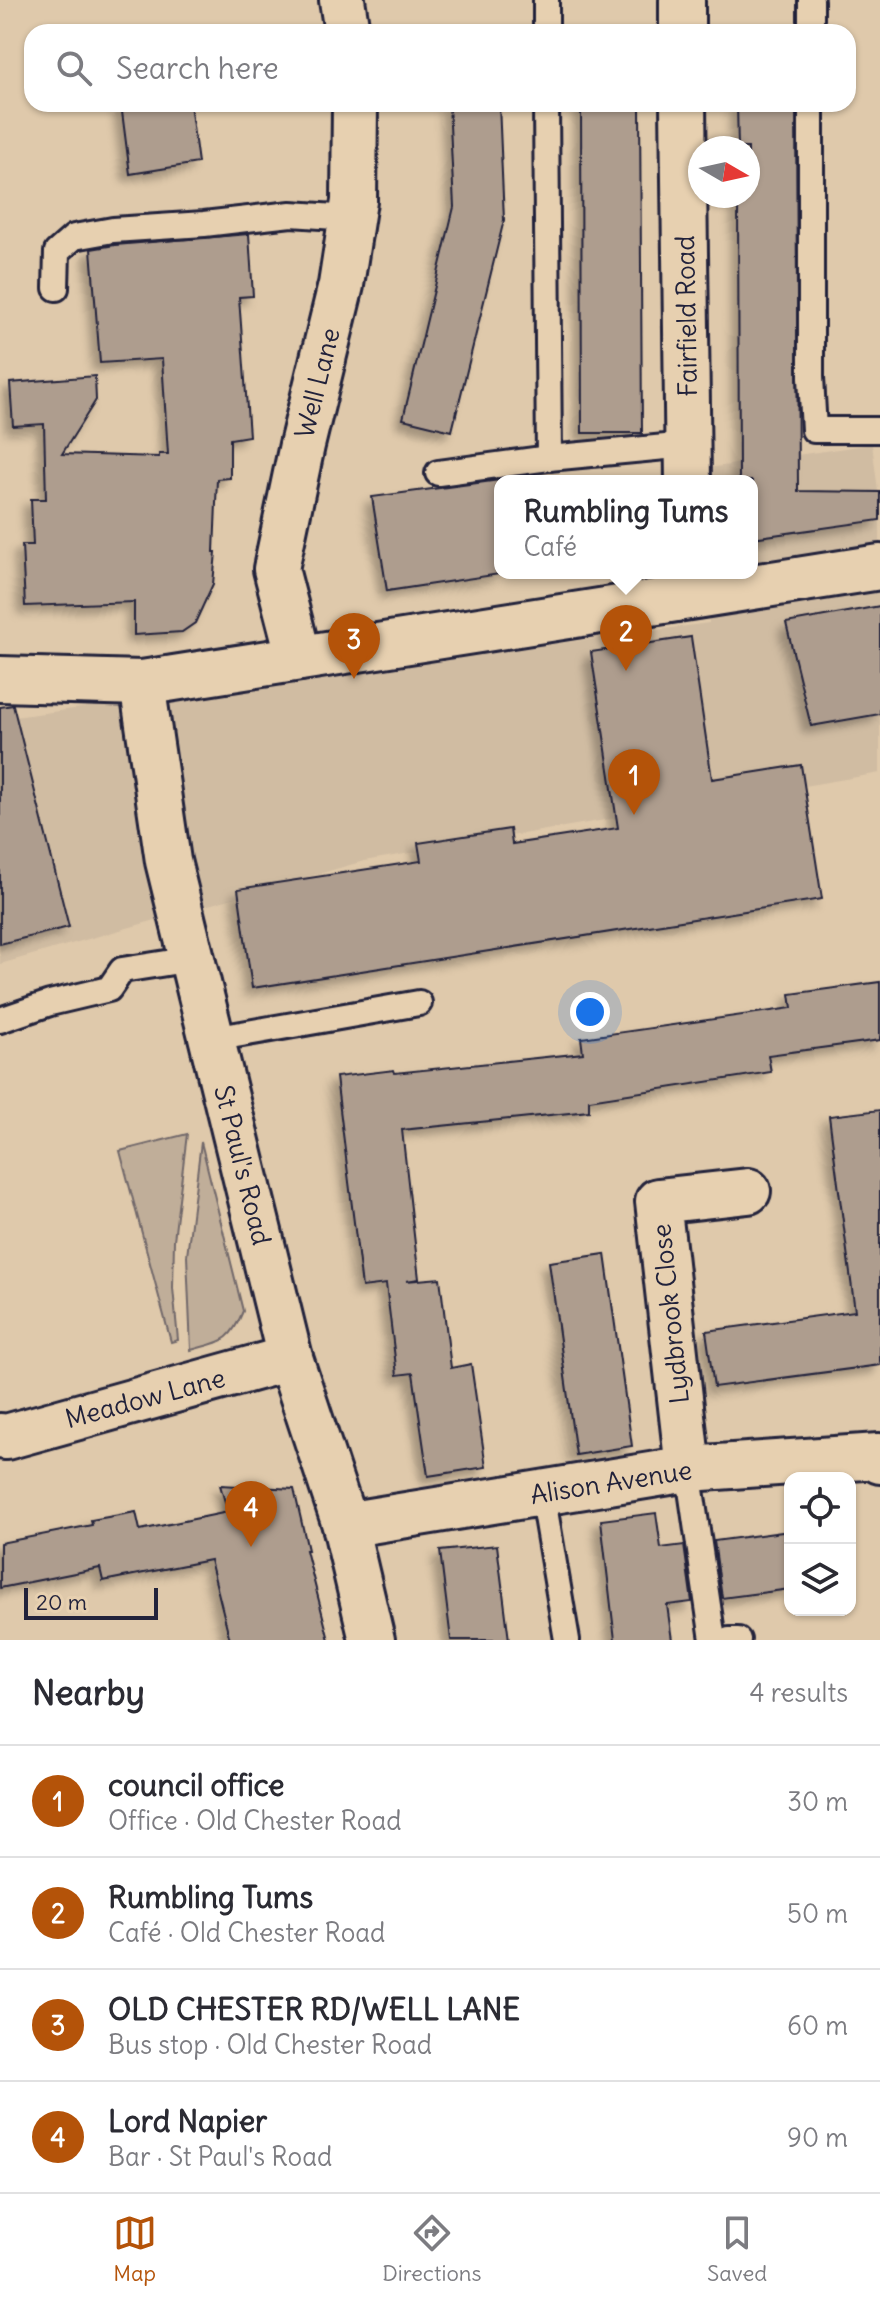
<!DOCTYPE html>
<html lang="en">
<head>
<meta charset="utf-8">
<style>
	:root { --surface:#fff; --page:#f7f7f7; --text:#2b2b33; --muted:#7c7c81; --line:#e1e1e2; --accent:#b45309 }
	body { margin:0; font-family:Delius,sans-serif; background:var(--page); color:var(--text) }
	.controls { position:absolute; right:24px; bottom:24px; display:grid; overflow:hidden; border-radius:16px; box-shadow:0 2px 6px #0004 }
	.controls button { width:72px; height:72px; display:grid; place-items:center; padding:0; border:0; border-bottom:2px solid var(--line); background:var(--surface); color:var(--text); font:40px sans-serif }
	.compass { position:absolute; left:688px; top:136px; width:72px; height:72px; border-radius:50%; background:var(--surface); box-shadow:0 2px 6px #0004; rotate:99deg }
	.scale { position:absolute; left:24px; bottom:20px; width:134px; box-sizing:border-box; padding-left:8px; border:4px solid #22223b; border-top:0; font-size:22px; line-height:28px; white-space:nowrap; color:#22223b; -webkit-text-stroke:6px #e7d0b0; paint-order:stroke }
	.you { position:absolute; left:590px; top:1012px; width:28px; height:28px; margin:-20px; border:6px solid #fff; border-radius:50%; background:#1a73e8; box-shadow:0 0 0 12px #1a73e833 }
	.badge { display:grid; place-items:center; width:52px; height:52px; border-radius:50%; background:var(--accent); color:#fff; font-size:26px; font-weight:700 }
	.pin { position:absolute; translate:-50% -66px; filter:drop-shadow(0 2px 4px #0008) }
	.pin::after { content:''; position:absolute; top:42px; width:28px; height:24px; background:inherit; clip-path:polygon(0 0,100% 0,50% 100%) }
	.popup { position:absolute; left:494px; top:475px; width:264px; height:104px; box-sizing:border-box; display:grid; place-content:center; border-radius:16px; background:var(--surface); filter:drop-shadow(0 2px 6px #0005); font-size:26px; white-space:nowrap; color:var(--muted) }
	.popup b { font-size:30px; color:var(--text) }
	.popup::after { content:''; position:absolute; left:50%; top:100%; margin-left:-16px; border:16px solid transparent; border-top-color:var(--surface) }
	.list { margin:0; padding:0; list-style:none }
	h2 { display:flex; justify-content:space-between; align-items:center; height:104px; margin:0; padding:0 32px; font-size:34px }
	h2 small { font-size:26px; font-weight:400; color:var(--muted) }
	.list li { display:grid; grid-template-columns:52px 1fr auto; gap:24px; align-items:center; box-sizing:border-box; height:112px; padding:0 32px; border-top:2px solid var(--line) }
	.list b { display:block; font-size:30px; white-space:nowrap }
	.list p { margin:0; font-size:26px; white-space:nowrap; color:var(--muted) }
	.list em { font-size:26px; font-style:normal; color:var(--muted) }
	.icon { flex:none; width:44px; height:44px; fill:none; stroke:currentColor; stroke-width:2; stroke-linecap:round; stroke-linejoin:round }
	.map { position:relative; flex:none; width:880px; height:1640px; overflow:hidden }
	.search { position:absolute; background:var(--surface); box-shadow:0 2px 6px #0004; left:24px; right:24px; top:24px; height:88px; display:flex; align-items:center; gap:20px; box-sizing:border-box; padding:0 28px; border-radius:24px; color:var(--muted); font-size:30px }
	.sheet { height:552px; background:var(--surface) }
	nav { display:flex; justify-content:space-around; align-items:center; box-sizing:border-box; height:112px; border-top:2px solid var(--line); background:var(--surface); font-size:22px; color:var(--muted) }
	nav a { display:grid; justify-items:center; gap:4px }
	nav .on { color:var(--accent) }
	.map>svg:first-child { display:block }
	.built { fill:#d0bca2 }
	.green { fill:#c0ae99; stroke:#71686a; stroke-width:2 }
	.building { fill:#ae9d8e; stroke:#22223b; stroke-width:2; filter:url(#shadow) }
	.lines { fill:none; stroke-linecap:round; stroke-linejoin:round }
	.lane-casing { stroke:#22223b; stroke-width:30 }
	.street-casing { stroke:#22223b; stroke-width:50 }
	.secondary-casing { stroke:#22223b; stroke-width:50 }
	.lane { stroke:#e7d0b0; stroke-width:24 }
	.street { stroke:#e7d0b0; stroke-width:44 }
	.secondary { stroke:#e7d0b0; stroke-width:44 }
	.labels { text-anchor:middle; dominant-baseline:central; stroke-width:6; stroke-linejoin:round; paint-order:stroke }
	.street-label { font-size:26px; fill:#22223b; stroke:#e7d0b0 }
</style>
</head>
<body>
<div class="map">
<svg width="880" height="1640" viewBox="0 0 880 1640">
	<defs>
		<filter id="shadow"><feDropShadow dx="-7" dy="7" stdDeviation="4" flood-color="#0004"/></filter>
	</defs>
	<rect width="100%" height="100%" fill="#dfc9ab"/>
	<filter id="ink" filterUnits="userSpaceOnUse"><feTurbulence type="fractalNoise" baseFrequency=".0125" numOctaves="2"/><feDisplacementMap in="SourceGraphic" scale="16" xChannelSelector="R" yChannelSelector="G"/><feConvolveMatrix kernelMatrix="1 2 1 2 8 2 1 2 1" color-interpolation-filters="sRGB"/></filter>
	<g filter="url(#ink)">
		<!-- built -->
		<path class="built" d="M 872,444 L 880,506 L 880,773 L 364,861 L 0,964 L 0,719 L 709,623 L 709,573 L 752,573 L 752,481 L 708,481 L 708,468 Z"/>
		<!-- green -->
		<g class="green">
			<path d="M 187,1134 L 174,1240 L 173,1288 L 178,1340 L 171,1342 L 120,1151 Z"/>
			<path d="M 201,1142 L 243,1311 C 230,1343 222,1341 191,1350 L 187,1256 Z"/>
		</g>
		<!-- building -->
		<g class="building">
			<path d="M 121,104 L 190,104 L 198,163 L 130,174 Z"/>
			<path d="M 449,104 L 499,104 L 504,220 L 452,431 L 403,419 L 454,207 Z"/>
			<path d="M 581,104 L 640,104 L 642,433 L 582,433 Z"/>
			<path d="M 737,104 L 796,104 L 798,491 L 880,492 L 880,520 L 752,538 L 752,481 L 739,481 L 738,196 L 748,196 L 748,148 L 738,148 Z"/>
			<path d="M 249,234 L 253,296 L 239,297 L 249,436 L 230,439 L 230,478 L 217,479 L 214,552 L 216,552 L 213,584 L 195,623 L 182,632 L 134,635 L 134,602 L 25,606 L 22,545 L 33,545 L 31,499 L 46,499 L 44,424 L 13,426 L 10,383 L 95,376 L 96,400 L 62,454 L 159,457 L 159,454 L 168,454 L 162,359 L 100,363 L 91,249 L 115,245 Z"/>
			<path d="M 500,480 L 500,574 L 387,591 L 372,497 Z"/>
			<path d="M 880,606 L 880,714 L 811,726 L 786,623 Z"/>
			<path d="M 691,637 L 712,779 L 801,765 L 822,899 L 252,988 L 238,889 L 421,861 L 418,843 L 510,829 L 512,844 L 618,828 L 591,652 Z"/>
			<path d="M 13,705 L 69,927 L 0,944 L 0,707 Z"/>
			<path d="M 880,982 L 880,1040 L 768,1055 L 771,1072 L 589,1100 L 589,1111 L 402,1130 L 419,1279 L 406,1281 L 440,1278 L 451,1368 L 471,1364 L 486,1467 L 428,1476 L 413,1373 L 397,1375 L 386,1284 L 362,1287 L 336,1077 L 394,1070 L 395,1073 L 583,1053 L 581,1038 L 792,1008 L 790,994 Z"/>
			<path d="M 880,1110 L 880,1365 L 714,1387 L 706,1331 L 855,1311 L 829,1116 Z"/>
			<path d="M 605,1254 L 632,1446 L 576,1455 L 549,1262 Z"/>
			<path d="M 220,1485 L 294,1489 L 308,1550 L 306,1550 L 329,1640 L 230,1640 L 210,1560 L 103,1581 L 100,1568 L 0,1588 L 0,1543 L 92,1525 L 91,1520 L 136,1512 L 140,1530 L 228,1512 Z"/>
			<path d="M 656,1513 L 661,1548 L 684,1545 L 692,1602 L 667,1605 L 672,1640 L 615,1640 L 601,1520 Z"/>
			<path d="M 790,1531 L 790,1589 L 722,1598 L 714,1541 Z"/>
			<path d="M 497,1545 L 509,1640 L 451,1640 L 440,1551 Z"/>
		</g>
		<g class="lines">
			<!-- lane casing -->
			<g class="lane-casing">
				<g id="lane">
					<path d="M 546,0 L 546,32"/>
					<path d="M 811,0 L 811,32"/>
					<path d="M 546,104 L 549,458"/>
					<path d="M 811,104 L 811,377 L 814,430 L 880,430"/>
					<path d="M 56,288 L 57,252 L 74,237 L 113,230 L 204,224 L 291,214 L 351,218"/>
					<path d="M 438,473 L 549,458 L 687,445"/>
					<path d="M 0,1020 L 50,1003 L 109,989 L 122,970 L 192,959"/>
					<path d="M 213,1039 L 419,1003"/>
					<path d="M 688,1469 L 713,1640"/>
					<path d="M 542,1493 L 567,1640"/>
					<path d="M 729,1640 L 738,1640"/>
				</g>
			</g>
			<!-- street casing -->
			<g class="street-casing">
				<g id="street">
					<path d="M 342,0 L 347,32"/>
					<path d="M 682,0 L 682,32"/>
					<path d="M 683,104 L 688,481"/>
					<path d="M 299,658 L 276,569 L 302,445 L 341,285 L 354,201 L 355,104"/>
					<path d="M 142,683 L 168,861 L 290,1358 L 345,1525 L 372,1640"/>
					<path d="M 0,1436 L 6,1437 L 290,1358"/>
					<path d="M 688,1469 L 658,1201 L 748,1191"/>
					<path d="M 345,1525 L 688,1469 L 879,1456 L 880,1461"/>
				</g>
			</g>
			<!-- secondary casing -->
			<g class="secondary-casing">
				<path id="secondary" d="M 0,679 L 142,683 L 880,567"/>
			</g>
			<!-- lane -->
			<use href="#lane" class="lane"/>
			<!-- street -->
			<use href="#street" class="street"/>
			<!-- secondary -->
			<use href="#secondary" class="secondary"/>
		</g>
	</g>
	<g class="labels">
		<!-- street labels -->
		<g class="street-label">
			<text transform="translate(686 316) rotate(-91)">Fairfield Road</text>
			<text transform="translate(317 383) rotate(-76)">Well Lane</text>
			<text transform="translate(243 1165) rotate(76)">St Paul's Road</text>
			<text transform="translate(670 1314) rotate(-96)">Lydbrook Close</text>
			<text transform="translate(145 1398) rotate(-15)">Meadow Lane</text>
			<text transform="translate(611 1482) rotate(-9)">Alison Avenue</text>
		</g>
	</g>
</svg>
<div class="controls">
<button><svg class="icon" aria-label="locate" viewBox="0 0 24 24"><circle cx="12" cy="12" r="6"/><path d="M12 2v4M12 18v4M2 12h4M18 12h4"/></svg></button>
<button><svg class="icon" aria-label="layers" viewBox="0 0 24 24"><path d="M12 4l9 5-9 5-9-5zM3 14l9 5 9-5"/></svg></button>
</div>
<svg class="compass" viewBox="-18 -18 36 36"><path d="M0-13l5 13h-10z" fill="#e53935"/><path d="M0 13l5-13h-10z" fill="#7c7c81"/></svg>
<div class="scale">20 m</div>
<div class="you"></div>
<div class="pin badge" style="left:634px;top:815px">1</div>
<div class="pin badge" style="left:626px;top:671px">2</div>
<div class="popup"><b>Rumbling Tums</b>Café</div>
<div class="pin badge" style="left:354px;top:679px">3</div>
<div class="pin badge" style="left:251px;top:1547px">4</div>
<div class="search"><svg class="icon" aria-label="search" viewBox="0 0 24 24"><circle cx="10" cy="10" r="6"/><path d="M15 15l6 6"/></svg>Search here</div>
</div>
<section class="sheet">
<h2>Nearby<small>4 results</small></h2>
<ul class="list">
<li><span class="badge">1</span><div><b>council office</b><p>Office · Old Chester Road</p></div><em>30 m</em></li>
<li><span class="badge">2</span><div><b>Rumbling Tums</b><p>Café · Old Chester Road</p></div><em>50 m</em></li>
<li><span class="badge">3</span><div><b>OLD CHESTER RD/WELL LANE</b><p>Bus stop · Old Chester Road</p></div><em>60 m</em></li>
<li><span class="badge">4</span><div><b>Lord Napier</b><p>Bar · St Paul's Road</p></div><em>90 m</em></li>
</ul>
</section>
<nav>
<a class="on"><svg class="icon" aria-label="map" viewBox="0 0 24 24"><path d="M3 6l6-2 6 2 6-2v14l-6 2-6-2-6 2zM9 4v14M15 6v14"/></svg>Map</a>
<a><svg class="icon" aria-label="directions" viewBox="0 0 24 24"><path d="M12 3l9 9-9 9-9-9zM9 14v-3h6M13 9l2 2-2 2"/></svg>Directions</a>
<a><svg class="icon" aria-label="saved" viewBox="0 0 24 24"><path d="M7 4h10v16l-5-4-5 4z"/></svg>Saved</a>
</nav>
</body>
</html>
